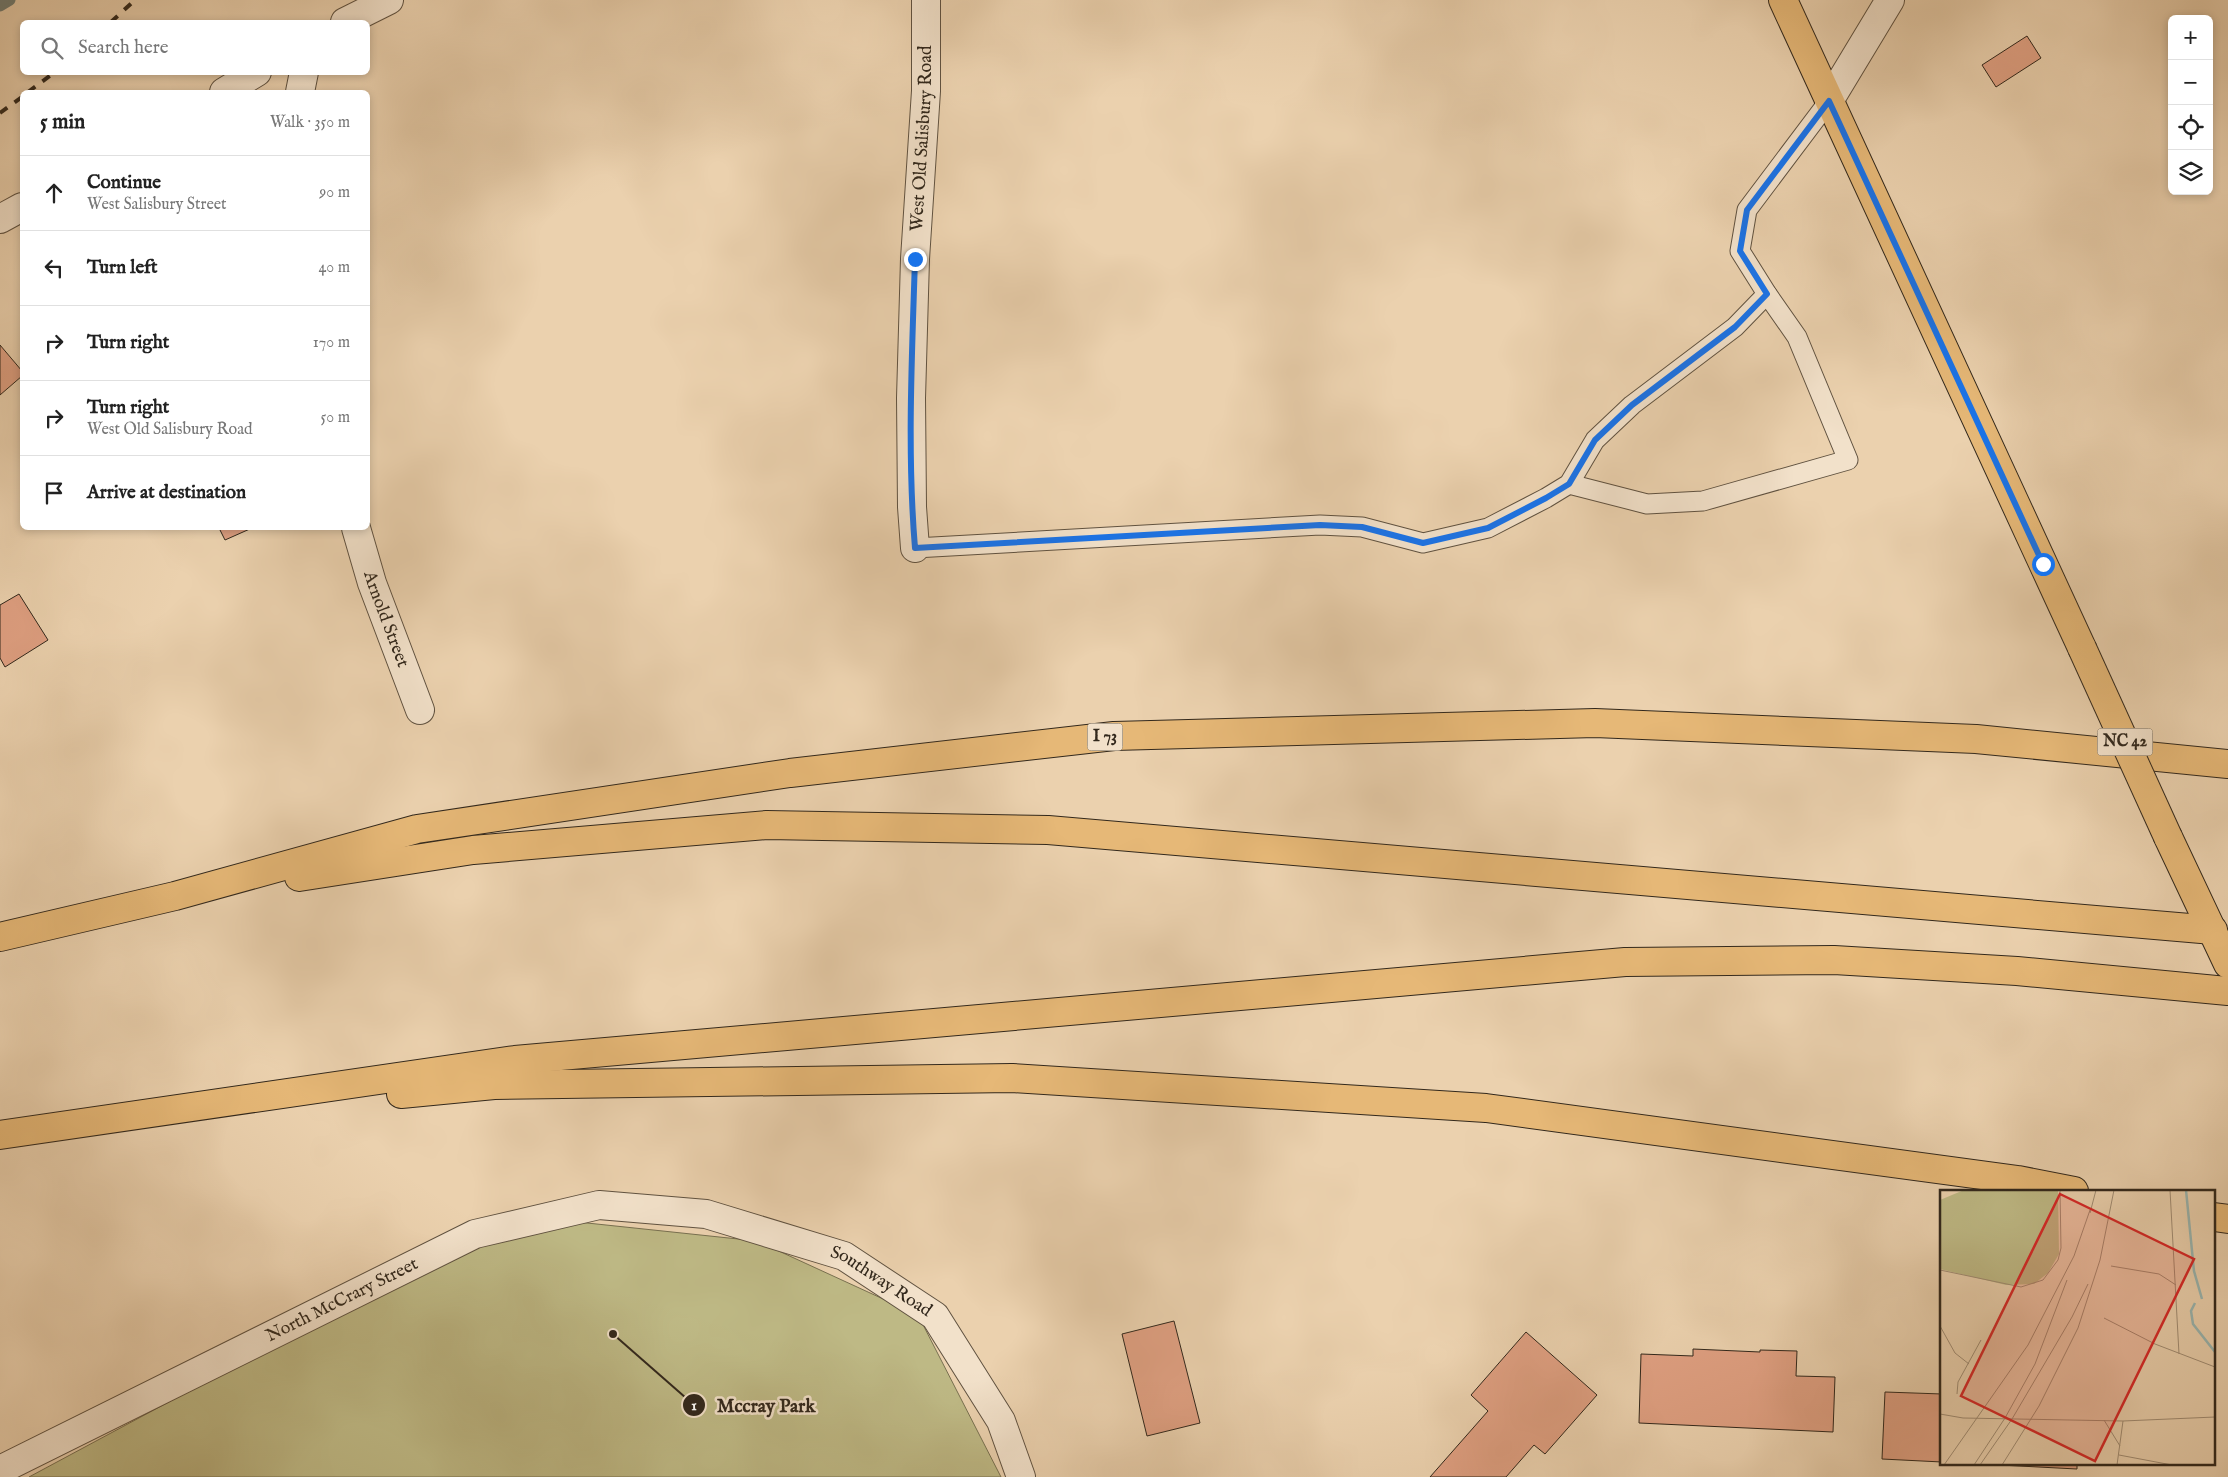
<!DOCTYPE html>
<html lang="en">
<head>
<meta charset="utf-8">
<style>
	:root { --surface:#fff; --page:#f6f6f6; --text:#222; --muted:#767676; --line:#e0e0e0 }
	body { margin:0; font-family:"IM FELL English",serif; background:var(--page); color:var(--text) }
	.controls { position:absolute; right:15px; top:15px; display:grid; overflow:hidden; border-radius:8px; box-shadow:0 2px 8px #0003 }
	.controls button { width:45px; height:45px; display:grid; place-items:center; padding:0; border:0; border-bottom:1px solid var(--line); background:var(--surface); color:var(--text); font:25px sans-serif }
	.stop { position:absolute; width:15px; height:15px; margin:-11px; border:4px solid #1a73e8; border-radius:50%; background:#fff }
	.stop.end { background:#1a73e8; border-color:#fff; box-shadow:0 1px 5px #0008 }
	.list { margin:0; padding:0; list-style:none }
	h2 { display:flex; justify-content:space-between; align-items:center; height:65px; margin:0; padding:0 20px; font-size:21px }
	h2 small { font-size:16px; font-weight:400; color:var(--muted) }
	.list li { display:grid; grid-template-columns:32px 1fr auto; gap:15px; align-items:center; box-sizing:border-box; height:75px; padding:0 20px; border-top:1px solid var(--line) }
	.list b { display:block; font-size:19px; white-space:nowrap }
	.list p { margin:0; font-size:16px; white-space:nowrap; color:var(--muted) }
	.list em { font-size:16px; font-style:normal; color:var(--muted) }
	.icon { flex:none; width:28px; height:28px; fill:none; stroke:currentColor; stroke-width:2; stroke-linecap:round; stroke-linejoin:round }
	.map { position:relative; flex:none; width:2228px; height:1477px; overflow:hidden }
	.search { position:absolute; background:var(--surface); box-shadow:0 2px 8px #0003; left:20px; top:20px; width:350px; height:55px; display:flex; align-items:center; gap:12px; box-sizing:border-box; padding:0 18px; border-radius:8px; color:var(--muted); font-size:19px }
	.panel { position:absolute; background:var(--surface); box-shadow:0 2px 8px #0003; left:20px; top:90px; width:350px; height:440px; border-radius:8px }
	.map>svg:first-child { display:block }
	.green { fill:#beb985; stroke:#787050 }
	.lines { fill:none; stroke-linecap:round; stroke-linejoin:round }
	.stream { stroke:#707d75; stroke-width:11 }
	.building { fill:#dfa082; stroke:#32281c }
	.lane-casing { stroke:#605240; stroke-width:21 }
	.street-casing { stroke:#605240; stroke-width:30 }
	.primary-casing { stroke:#32281c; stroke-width:30 }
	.highway-casing { stroke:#32281c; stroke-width:30 }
	.lane { stroke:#f2e1ca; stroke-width:19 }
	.street { stroke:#f2e1ca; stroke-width:28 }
	.primary { stroke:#e6b877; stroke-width:28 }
	.highway { stroke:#e6b877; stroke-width:28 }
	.rail { stroke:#32281c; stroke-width:4; stroke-dasharray:9 9; stroke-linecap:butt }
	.primary-bridge-casing { stroke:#32281c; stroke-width:30; stroke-linecap:butt }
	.primary-bridge { stroke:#e6b877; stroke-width:28 }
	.route { stroke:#1a73e8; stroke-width:6 }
	.labels { text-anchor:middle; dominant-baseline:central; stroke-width:5; stroke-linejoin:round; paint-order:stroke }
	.shield { fill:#f2e1ca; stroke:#6c6050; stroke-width:1 }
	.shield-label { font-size:16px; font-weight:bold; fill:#32281c }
	.street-label { font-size:18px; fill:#32281c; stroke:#f2e1ca }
	.inset-river { fill:none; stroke:#99b6b1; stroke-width:2.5 }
	.inset-road { fill:none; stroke:#a18d74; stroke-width:1 }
	.view { fill:#d62828; fill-opacity:0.15; stroke:#d62828; stroke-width:2.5 }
	.inset-edge { fill:none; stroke:#32281c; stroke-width:2.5 }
	.leader { fill:none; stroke:#32281c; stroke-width:2 }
	.callout-dot { fill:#32281c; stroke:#f2e1ca; stroke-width:2 }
	.mark-label { font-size:15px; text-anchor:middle; font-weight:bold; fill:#fff }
	.callout-label { font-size:19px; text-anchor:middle; font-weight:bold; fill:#32281c; stroke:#f2e1ca; stroke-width:5; stroke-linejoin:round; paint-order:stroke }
</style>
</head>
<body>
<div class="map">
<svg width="2228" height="1477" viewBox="0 0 2228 1477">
	<rect width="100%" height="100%" fill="#ebd1ae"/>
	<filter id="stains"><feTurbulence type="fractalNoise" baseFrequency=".004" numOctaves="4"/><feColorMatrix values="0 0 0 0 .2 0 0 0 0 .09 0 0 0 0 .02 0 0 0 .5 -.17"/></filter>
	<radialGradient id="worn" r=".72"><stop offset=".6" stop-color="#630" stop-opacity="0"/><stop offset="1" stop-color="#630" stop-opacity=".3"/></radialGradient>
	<!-- green -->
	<path class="green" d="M 540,1218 L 757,1241 L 918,1315 L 1001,1477 L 29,1477 L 260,1353 Z"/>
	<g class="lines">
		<!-- stream -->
		<path class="stream" d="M 0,6 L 10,0"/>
	</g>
	<!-- building -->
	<g class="building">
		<path d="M 2027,36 L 2041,58 L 1996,87 L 1982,65 Z"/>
		<path d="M 0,345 L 22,371 L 22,376 L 0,395 Z"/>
		<path d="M 219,528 L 252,528 L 225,540 Z"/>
		<path d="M 19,594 L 48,640 L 5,667 L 0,658 L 0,605 Z"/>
		<path d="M 1174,1321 L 1200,1423 L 1147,1436 L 1122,1334 Z"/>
		<path d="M 1526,1332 L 1597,1395 L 1545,1454 L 1534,1445 L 1506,1477 L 1430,1477 L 1488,1411 L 1471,1395 Z"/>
		<path d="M 1693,1349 L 1760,1352 L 1760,1350 L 1797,1351 L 1796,1376 L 1835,1377 L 1833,1432 L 1639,1423 L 1641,1354 L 1693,1356 Z"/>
		<path d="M 1885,1392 L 1942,1394 L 1942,1462 L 1882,1459 Z"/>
		<path d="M 1961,1463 L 2077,1463 L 2077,1469 Z"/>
	</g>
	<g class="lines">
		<!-- lane casing -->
		<g class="lane-casing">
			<g id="lane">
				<path d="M 1569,484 L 1647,504 L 1703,501 L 1848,460 L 1797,337 L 1767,294 L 1740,251 L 1747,210 L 1829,101"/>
				<path d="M 915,548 L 1320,525 L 1362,527 L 1423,543 L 1488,528 L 1546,498 L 1569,484 L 1595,440 L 1632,405 L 1735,327 L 1767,294"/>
			</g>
		</g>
		<!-- street casing -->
		<g class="street-casing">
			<g id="street">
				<path d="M 345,22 L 389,0"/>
				<path d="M 224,92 L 257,72"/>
				<path d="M 300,92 L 304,72"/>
				<path d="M 1829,101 L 1890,0"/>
				<path d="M 0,219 L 22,207"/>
				<path id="s1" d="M 356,528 L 372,583 L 420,710"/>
				<path id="s2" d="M 915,548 L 912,507 L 911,398 L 915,259 L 926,91 L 926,0"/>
				<path id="s3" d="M 0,1470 L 475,1234 L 599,1205 L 706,1214 L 844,1256 L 935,1316 L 1001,1421 L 1021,1477"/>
			</g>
		</g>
		<!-- primary casing -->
		<g class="primary-casing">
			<g id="primary">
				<path d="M 1783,0 L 2082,648"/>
				<path d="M 2168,837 L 2228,964"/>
			</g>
		</g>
		<!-- highway casing -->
		<g class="highway-casing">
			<g id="highway">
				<path d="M 299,877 L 473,850 L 767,825 L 1048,830 L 2213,930"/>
				<path d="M 0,937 L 175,896 L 417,829 L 790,773 L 1114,736 L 1595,723 L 1976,739 L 2228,764"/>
				<path d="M 401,1094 L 494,1085 L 1012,1078 L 1486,1108 L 2018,1180 L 2074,1191"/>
				<path d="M 0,1135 L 515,1060 L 1625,962 L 1834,960 L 2017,971 L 2228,991"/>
				<path d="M 2214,1217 L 2228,1219"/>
			</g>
		</g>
		<!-- lane -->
		<use href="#lane" class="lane"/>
		<!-- street -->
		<use href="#street" class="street"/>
		<!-- primary -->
		<use href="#primary" class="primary"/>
		<!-- highway -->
		<use href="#highway" class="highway"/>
		<!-- rail -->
		<g class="rail">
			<path d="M 111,22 L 135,0"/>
			<path d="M 28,92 L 55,72"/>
			<path d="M 0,113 L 22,97"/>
		</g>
		<!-- primary-bridge casing -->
		<g class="primary-bridge-casing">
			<path id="primary-bridge" d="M 2082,648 L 2168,837"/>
		</g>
		<!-- primary-bridge -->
		<use href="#primary-bridge" class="primary-bridge"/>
	</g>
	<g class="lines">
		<!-- route -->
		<path class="route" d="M 915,259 C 912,355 907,452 915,548 L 1320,525 L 1362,527 L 1423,543 L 1488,528 L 1546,498 L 1569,484 L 1595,440 L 1632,405 L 1735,327 L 1767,294 L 1740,251 L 1747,210 L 1829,101 L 2043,564"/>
	</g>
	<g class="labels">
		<!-- shield labels -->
		<g class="shield">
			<rect x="1087.5" y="723.5" width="35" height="27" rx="4"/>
			<rect x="2097.5" y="728.5" width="55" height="27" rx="4"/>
		</g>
		<g class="shield-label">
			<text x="1105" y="737">I 73</text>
			<text x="2125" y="742">NC 42</text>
		</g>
		<!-- street labels -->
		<g class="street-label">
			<text stroke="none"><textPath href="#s2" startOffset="410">West Old Salisbury Road</textPath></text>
			<text stroke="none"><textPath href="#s1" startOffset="96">Arnold Street</textPath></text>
			<text stroke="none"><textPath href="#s3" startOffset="954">Southway Road</textPath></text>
			<text stroke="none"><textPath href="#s3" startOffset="382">North McCrary Street</textPath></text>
		</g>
	</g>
	<!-- overview -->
	<g transform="translate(1940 1190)">
		<rect width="275" height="275" fill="#ebd1ae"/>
		<path d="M 24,0 L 118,0 L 119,64 L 108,83 L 94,94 L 66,95 L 0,79 L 0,10 Z" fill="#beb985"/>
		<path class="inset-river" d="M 246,0 L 254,81 L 262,109M 255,113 L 251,121 L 253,134 L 275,162"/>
		<path class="inset-road" d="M 230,0 L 239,164M 150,23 L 156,0M 171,76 L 219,84 L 236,95M 0,80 L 81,97 L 103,90 L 118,70 L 121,58 L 120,0M 164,128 L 215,154 L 275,177M 0,136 L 15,163 L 29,174M 17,204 L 18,192 L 41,150M 0,224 L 23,228 L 183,231 L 275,227M 65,228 L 95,174 L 127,90M 72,229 L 132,127 L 148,94M 164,230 L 180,256M 179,265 L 232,275M 4,275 L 88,155 L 134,66 L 150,20M 34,275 L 65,228M 40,275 L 72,229M 62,275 L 99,216 L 138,138 L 160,70 L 174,0M 177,275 L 183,231"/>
		<path class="view" d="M 120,4 L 254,69 L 155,271 L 21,206 Z"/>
		<rect width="275" height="275" class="inset-edge"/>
	</g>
	<!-- callouts -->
	<path class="leader" d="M613 1334L694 1405"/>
	<g class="callout-dot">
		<circle cx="613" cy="1334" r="5"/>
		<circle cx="694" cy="1405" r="12"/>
	</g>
	<g class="mark-label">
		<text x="694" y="1410">1</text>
	</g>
	<g class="callout-label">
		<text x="766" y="1412">Mccray Park</text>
	</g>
	<rect width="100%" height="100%" filter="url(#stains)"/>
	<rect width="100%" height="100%" fill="url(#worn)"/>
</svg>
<div class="controls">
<button>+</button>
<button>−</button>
<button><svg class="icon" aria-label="locate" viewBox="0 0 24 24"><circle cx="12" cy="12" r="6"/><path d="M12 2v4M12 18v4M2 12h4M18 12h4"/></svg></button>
<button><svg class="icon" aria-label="layers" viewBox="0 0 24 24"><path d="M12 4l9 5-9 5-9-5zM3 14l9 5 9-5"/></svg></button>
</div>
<div class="stop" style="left:2043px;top:564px"></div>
<div class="stop end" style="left:915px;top:259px"></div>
<div class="search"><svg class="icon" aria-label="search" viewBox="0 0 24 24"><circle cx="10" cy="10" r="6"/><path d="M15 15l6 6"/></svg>Search here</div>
<section class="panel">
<h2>5 min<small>Walk · 350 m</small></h2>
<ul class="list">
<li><svg class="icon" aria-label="ahead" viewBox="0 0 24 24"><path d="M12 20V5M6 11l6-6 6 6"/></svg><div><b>Continue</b><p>West Salisbury Street</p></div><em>90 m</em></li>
<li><svg class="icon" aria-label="left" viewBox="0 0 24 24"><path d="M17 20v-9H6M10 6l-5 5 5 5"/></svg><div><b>Turn left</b></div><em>40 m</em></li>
<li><svg class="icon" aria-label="right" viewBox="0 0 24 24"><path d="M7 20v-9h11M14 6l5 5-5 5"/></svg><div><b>Turn right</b></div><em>170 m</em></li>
<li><svg class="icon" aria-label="right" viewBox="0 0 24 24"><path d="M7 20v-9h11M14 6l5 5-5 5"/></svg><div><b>Turn right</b><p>West Old Salisbury Road</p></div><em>50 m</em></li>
<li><svg class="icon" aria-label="arrive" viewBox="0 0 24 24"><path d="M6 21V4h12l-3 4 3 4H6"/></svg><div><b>Arrive at destination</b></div></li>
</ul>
</section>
</div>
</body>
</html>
